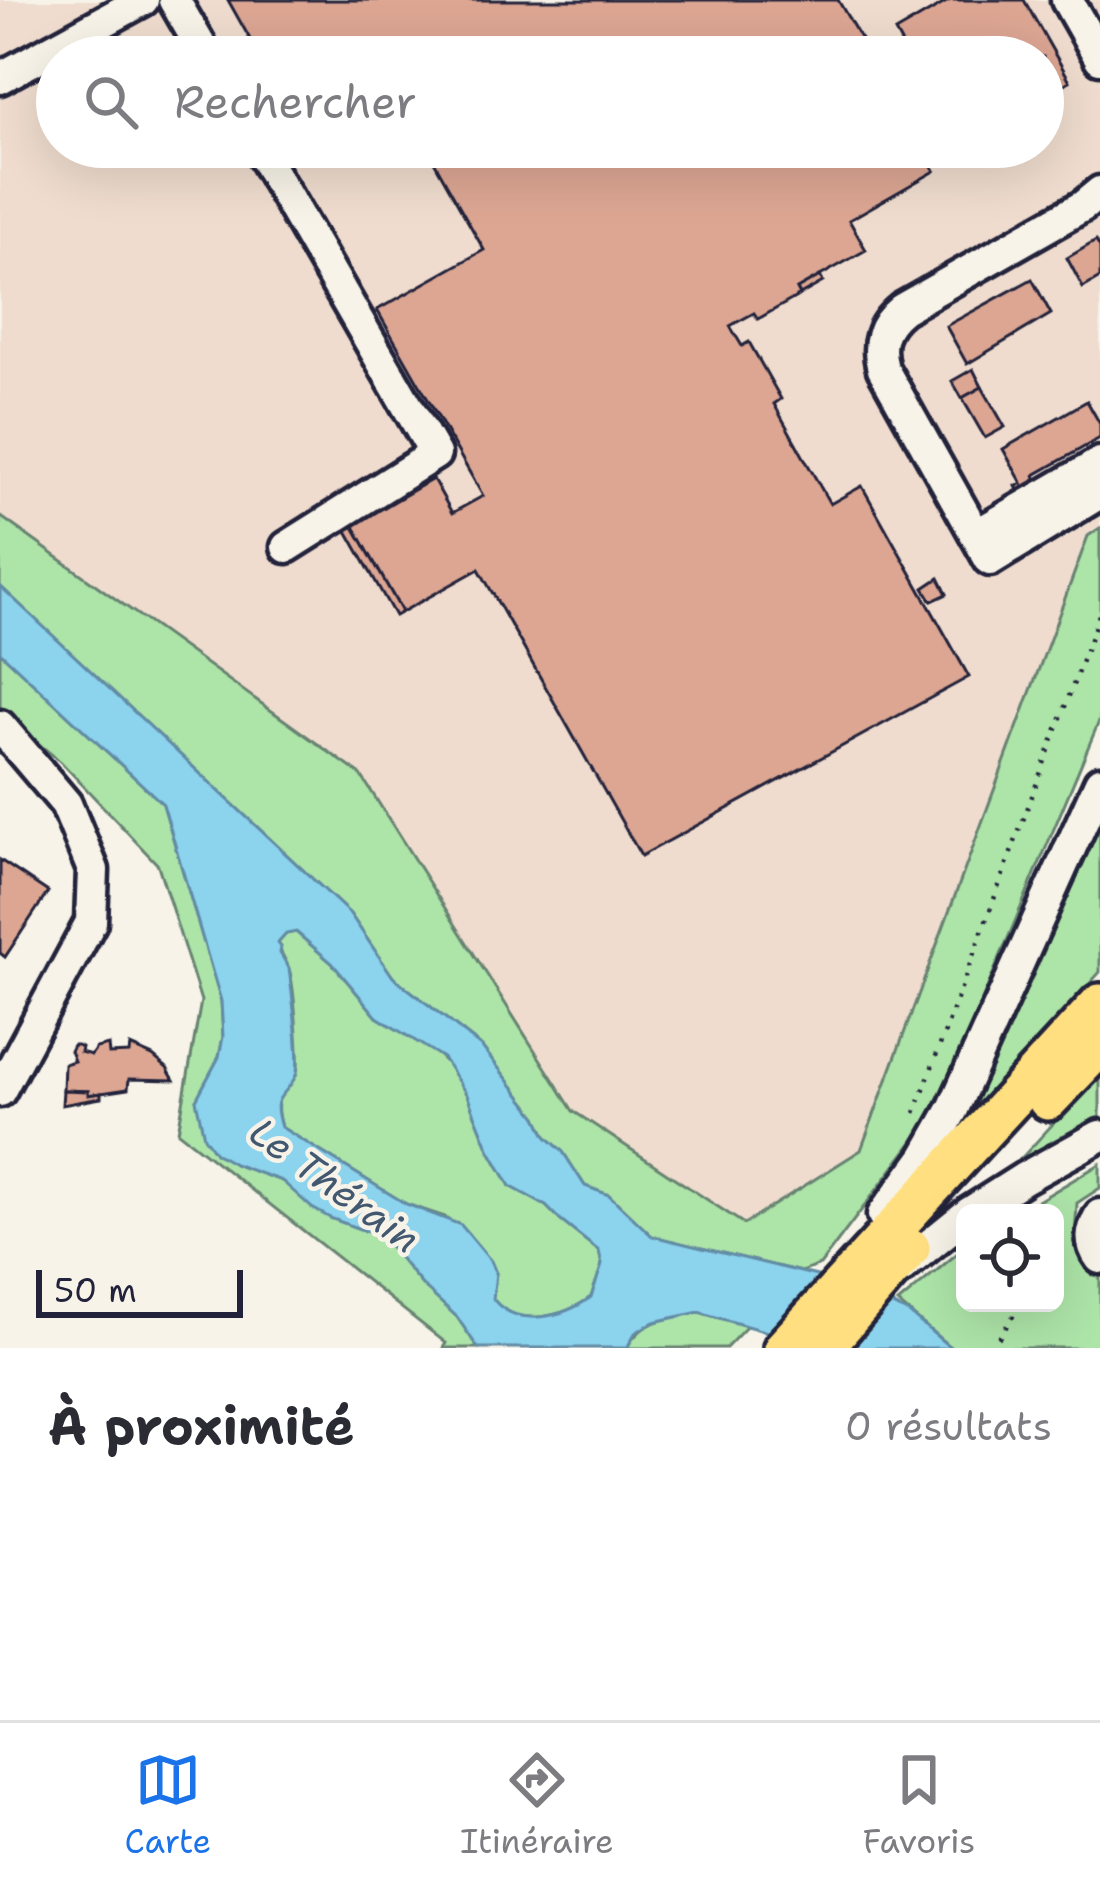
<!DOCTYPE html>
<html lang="fr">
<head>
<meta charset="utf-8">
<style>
	:root { --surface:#fff; --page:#f2f2f3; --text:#2b2b33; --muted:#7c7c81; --line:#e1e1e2; --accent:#1a73e8 }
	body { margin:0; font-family:"Shantell Sans",sans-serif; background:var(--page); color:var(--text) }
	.controls { position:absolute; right:36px; bottom:36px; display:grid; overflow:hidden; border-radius:18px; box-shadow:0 12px 48px #0002 }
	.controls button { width:108px; height:108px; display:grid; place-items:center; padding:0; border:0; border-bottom:3px solid var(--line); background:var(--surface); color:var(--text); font:60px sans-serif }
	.scale { position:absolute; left:36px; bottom:30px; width:207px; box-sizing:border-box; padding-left:12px; border:6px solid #22223b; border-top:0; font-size:33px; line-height:42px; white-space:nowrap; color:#22223b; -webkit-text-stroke:9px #f7f3e8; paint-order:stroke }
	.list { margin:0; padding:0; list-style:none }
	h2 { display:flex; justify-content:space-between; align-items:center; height:156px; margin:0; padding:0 48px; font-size:51px }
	h2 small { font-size:39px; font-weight:400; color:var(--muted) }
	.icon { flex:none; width:66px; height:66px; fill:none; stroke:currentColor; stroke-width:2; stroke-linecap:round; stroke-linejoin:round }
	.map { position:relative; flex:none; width:1100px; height:1348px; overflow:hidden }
	.search { position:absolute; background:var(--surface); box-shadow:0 12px 48px #0002; left:36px; right:36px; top:36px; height:132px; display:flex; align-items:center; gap:30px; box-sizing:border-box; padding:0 42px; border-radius:66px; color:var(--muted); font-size:45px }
	.sheet { height:372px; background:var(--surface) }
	nav { display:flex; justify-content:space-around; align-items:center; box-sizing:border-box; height:168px; border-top:3px solid var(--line); background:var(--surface); font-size:33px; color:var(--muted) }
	nav a { display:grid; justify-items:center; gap:6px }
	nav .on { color:var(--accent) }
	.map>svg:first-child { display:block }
	.built { fill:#efdcce; fill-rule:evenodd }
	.green { fill:#ade4a8; stroke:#688372; stroke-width:3 }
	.water { fill:#8cd3ed; stroke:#628ca6; stroke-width:3; fill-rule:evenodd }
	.building { fill:#dca693; stroke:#22223b; stroke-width:3 }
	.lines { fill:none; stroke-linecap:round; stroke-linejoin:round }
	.minor-casing { stroke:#22223b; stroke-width:39 }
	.major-casing { stroke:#22223b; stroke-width:48 }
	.path { stroke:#22223b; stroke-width:4.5; stroke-dasharray:3 9; stroke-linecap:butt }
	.minor { stroke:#f7f3e8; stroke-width:30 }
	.major { stroke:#ffdf80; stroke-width:39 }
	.labels { text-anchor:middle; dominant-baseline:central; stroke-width:9; stroke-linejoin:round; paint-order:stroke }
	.water-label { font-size:39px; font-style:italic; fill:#425770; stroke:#f7f3e8 }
</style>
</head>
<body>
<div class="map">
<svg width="1100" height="1348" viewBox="0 0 1100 1348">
	<rect width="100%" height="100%" fill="#f7f3e8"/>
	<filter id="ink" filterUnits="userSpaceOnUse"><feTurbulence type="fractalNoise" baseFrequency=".00833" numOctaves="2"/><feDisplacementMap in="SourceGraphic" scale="24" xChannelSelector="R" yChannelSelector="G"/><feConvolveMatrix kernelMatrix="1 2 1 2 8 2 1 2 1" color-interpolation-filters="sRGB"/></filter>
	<g filter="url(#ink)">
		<!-- built -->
		<path class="built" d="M 0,0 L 1100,0 L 1100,528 L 1088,537 L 861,1150 L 744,1225 L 573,1111 L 361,775 L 0,516 ZM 57,57 L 1043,57 L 1043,147 L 57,147 Z"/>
		<!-- green -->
		<g class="green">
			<path d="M 0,516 L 361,775 L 573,1111 L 744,1224 L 861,1150 L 1088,536 L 1100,528 L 1100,719 L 959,1055 L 922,1130 L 820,1265 L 801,1272 L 652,1236 L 609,1195 L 585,1186 L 563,1152 L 546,1136 L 537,1117 L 482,1047 L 393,977 L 350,914 L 0,586 Z"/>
			<path d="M 0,652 L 163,804 L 221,1001 L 223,1037 L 219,1057 L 196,1100 L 234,1164 L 282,1181 L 330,1218 L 382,1237 L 423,1286 L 457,1317 L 478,1348 L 443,1348 L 446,1343 L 178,1132 L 201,1001 L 158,865 L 61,762 L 0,712 Z"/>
			<path d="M 1100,815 L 1100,972 L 966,1122 L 961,1116 Z"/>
			<path d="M 296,932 L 332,963 L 377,1017 L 433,1050 L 449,1065 L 467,1095 L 489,1149 L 510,1186 L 546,1206 L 561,1221 L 599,1251 L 602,1265 L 591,1297 C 564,1317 517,1329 492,1300 L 496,1273 L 445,1217 L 406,1204 L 281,1127 C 268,1085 296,1093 298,1066 C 299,1051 294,983 289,969 C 286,959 280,954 278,943 L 286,934 Z"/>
			<path d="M 1100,1073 L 1100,1124 L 1001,1180 Z"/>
			<path d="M 1100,1164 L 1100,1188 L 1077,1203 L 1075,1238 L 1100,1276 L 1100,1348 L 951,1348 L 898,1303 L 965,1247 L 965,1303 L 1055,1303 L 1055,1213 L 1018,1213 Z"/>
			<path d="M 699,1312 L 747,1326 L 726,1348 L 627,1348 C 640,1320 671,1317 699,1312 Z"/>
		</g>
		<!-- water -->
		<path class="water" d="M 0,586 L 350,914 L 393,977 L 482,1047 L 537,1117 L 546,1136 L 563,1152 L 585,1186 L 609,1195 L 652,1236 L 846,1283 L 909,1313 L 951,1348 L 822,1348 L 699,1312 L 654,1322 L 635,1333 L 627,1348 L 478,1348 L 457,1317 L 423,1286 L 382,1237 L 330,1218 L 312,1208 L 282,1181 L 234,1164 L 215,1153 L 204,1137 L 196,1100 L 219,1057 L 223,1037 L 221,1001 L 163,804 L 0,652 ZM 296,932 L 332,963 L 377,1017 L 443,1058 L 467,1095 L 489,1149 L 510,1186 L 546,1206 L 561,1221 L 599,1251 L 602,1265 L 591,1297 C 564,1317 517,1329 493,1299 L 496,1273 L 491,1261 L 461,1225 L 406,1204 L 281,1127 C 270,1092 285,1100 296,1075 C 302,1062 291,987 289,968 L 280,953 L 281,947 L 278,943 L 286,934 Z"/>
		<!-- building -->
		<g class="building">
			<path d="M 228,0 L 838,0 L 871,57 L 375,57 L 371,51 L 360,57 L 330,57 L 327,52 L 319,57 L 260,57 Z"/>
			<path d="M 950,0 L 1024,0 L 1070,81 L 1043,96 L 1043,57 L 909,57 L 895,32 Z"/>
			<path d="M 426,147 L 921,147 L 935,171 L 849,220 L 866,250 L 797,289 L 800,295 L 758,319 L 754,313 L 730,326 L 742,346 L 749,342 L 781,399 L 774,404 L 830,504 L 862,486 L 969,677 L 641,856 L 479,569 L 402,612 L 353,525 L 433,479 L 452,513 L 483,496 L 377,310 L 484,250 Z"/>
			<path d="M 1096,241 L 1100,248 L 1100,278 L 1083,288 L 1067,258 Z"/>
			<path d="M 820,276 L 823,282 L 800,295 L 797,289 Z"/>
			<path d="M 1032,279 L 1051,314 L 967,364 L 946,326 Z"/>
			<path d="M 973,369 L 982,387 L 962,398 L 952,381 Z"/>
			<path d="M 982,387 L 1005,427 L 985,438 L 962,398 Z"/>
			<path d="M 1087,401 L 1100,424 L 1100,438 L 1035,475 L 1038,482 L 1019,492 L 1016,486 L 1022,483 L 1003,449 Z"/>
			<path d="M 353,525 L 402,612 L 395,616 L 346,529 Z"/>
			<path d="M 939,578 L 947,594 L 932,601 L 924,588 Z"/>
			<path d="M 0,860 L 48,892 L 5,957 L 0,953 Z"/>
			<path d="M 73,1045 L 77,1045 L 81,1047 L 80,1052 L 91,1055 L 96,1048 L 108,1045 L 109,1054 L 129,1053 L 130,1046 L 153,1056 L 167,1068 L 174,1080 L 129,1079 L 128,1089 L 88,1095 L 88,1091 L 63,1090 L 64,1064 L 74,1061 L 70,1051 Z"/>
			<path d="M 63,1090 L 88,1091 L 88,1095 L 101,1093 L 101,1098 L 62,1105 Z"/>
		</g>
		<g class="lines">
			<!-- minor casing -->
			<g class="minor-casing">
				<g id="minor">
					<path d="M 174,0 L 207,57"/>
					<path d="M 1067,0 L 1100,58"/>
					<path d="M 0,78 L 143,0"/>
					<path d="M 258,147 L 435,454 L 287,547"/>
					<path d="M 1100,192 L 1083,206 L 902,309 C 881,326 876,344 883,369 L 990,560 L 1100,493"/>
					<path d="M 976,535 L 1100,463"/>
					<path d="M 0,726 L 66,804 L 93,870 L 91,922 L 0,1091"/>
					<path d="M 969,1213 L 1024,1178 L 1100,1136"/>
					<path d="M 883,1215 L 925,1158 L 953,1109 L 1100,782"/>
					<path d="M 1100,1215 C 1091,1231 1089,1243 1100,1258"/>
					<path d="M 901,1268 L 965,1216"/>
				</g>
			</g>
			<!-- major casing -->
			<g class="major-casing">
				<g id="major">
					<path d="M 1048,1100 L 1100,1046"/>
					<path d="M 784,1348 L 1100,1004"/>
					<path d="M 823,1348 L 910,1248"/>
				</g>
			</g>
			<!-- path -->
			<g class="path">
				<path d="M 915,1113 L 1100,612"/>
				<path d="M 992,1348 L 1022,1303"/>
			</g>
			<!-- minor -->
			<use href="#minor" class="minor"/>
			<!-- major -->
			<use href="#major" class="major"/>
		</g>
	</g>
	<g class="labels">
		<!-- water labels -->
		<g class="water-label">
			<text transform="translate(335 1185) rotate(36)">Le Thérain</text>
		</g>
	</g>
</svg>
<div class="controls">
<button><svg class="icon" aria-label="locate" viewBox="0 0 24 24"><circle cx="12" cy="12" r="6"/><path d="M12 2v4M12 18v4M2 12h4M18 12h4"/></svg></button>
</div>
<div class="scale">50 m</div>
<div class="search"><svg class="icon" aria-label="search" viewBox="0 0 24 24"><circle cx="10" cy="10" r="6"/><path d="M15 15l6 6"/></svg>Rechercher</div>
</div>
<section class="sheet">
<h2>À proximité<small>0 résultats</small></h2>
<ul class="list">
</ul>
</section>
<nav>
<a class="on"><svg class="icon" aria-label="map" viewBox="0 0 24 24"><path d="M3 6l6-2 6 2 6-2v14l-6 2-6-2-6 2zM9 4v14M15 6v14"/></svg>Carte</a>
<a><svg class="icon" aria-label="directions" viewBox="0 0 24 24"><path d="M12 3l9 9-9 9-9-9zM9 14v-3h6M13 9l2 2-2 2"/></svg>Itinéraire</a>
<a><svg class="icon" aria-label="saved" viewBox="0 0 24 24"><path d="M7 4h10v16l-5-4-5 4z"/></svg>Favoris</a>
</nav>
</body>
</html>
